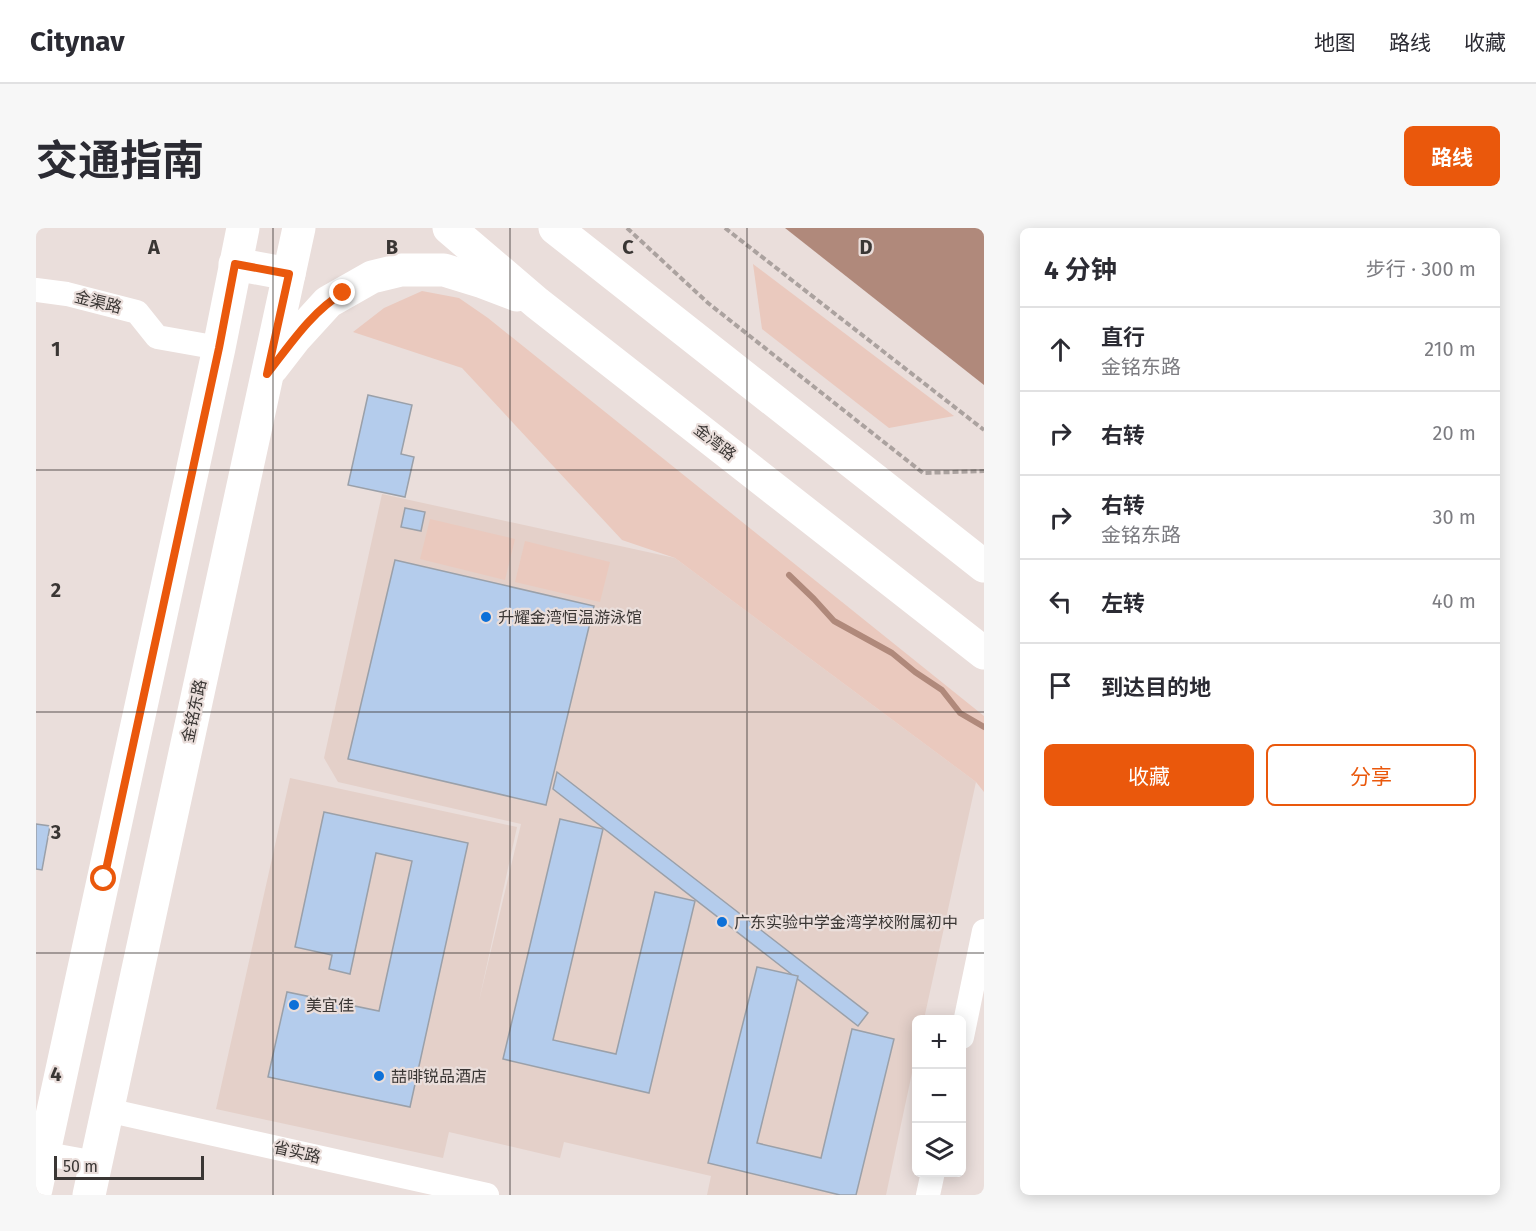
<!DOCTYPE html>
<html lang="zh">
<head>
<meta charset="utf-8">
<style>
	:root { --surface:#fff; --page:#f7f7f7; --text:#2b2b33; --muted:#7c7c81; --line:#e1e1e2; --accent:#ea580c }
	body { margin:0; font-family:"Fira Sans","Noto Sans SC",sans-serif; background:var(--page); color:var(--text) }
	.controls { position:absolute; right:18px; bottom:18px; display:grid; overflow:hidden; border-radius:9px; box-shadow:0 3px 15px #0003 }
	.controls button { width:54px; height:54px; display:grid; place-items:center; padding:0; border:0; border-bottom:2px solid var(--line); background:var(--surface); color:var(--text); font:30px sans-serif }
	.scale { position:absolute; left:18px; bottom:15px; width:150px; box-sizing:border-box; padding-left:6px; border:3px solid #3a3634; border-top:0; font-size:16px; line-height:21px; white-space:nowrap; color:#3a3634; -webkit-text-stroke:4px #eadedb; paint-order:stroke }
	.stop { position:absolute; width:18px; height:18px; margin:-14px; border:4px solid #ea580c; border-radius:50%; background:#fff }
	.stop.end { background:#ea580c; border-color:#fff; box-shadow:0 2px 6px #0008 }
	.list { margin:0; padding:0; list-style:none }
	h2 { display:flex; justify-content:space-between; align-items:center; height:78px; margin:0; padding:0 24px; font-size:26px }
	h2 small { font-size:20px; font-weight:400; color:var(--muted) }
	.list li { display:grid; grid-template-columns:39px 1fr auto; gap:18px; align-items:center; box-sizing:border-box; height:84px; padding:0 24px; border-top:2px solid var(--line) }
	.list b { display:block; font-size:22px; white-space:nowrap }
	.list p { margin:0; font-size:20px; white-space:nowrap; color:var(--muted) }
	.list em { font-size:20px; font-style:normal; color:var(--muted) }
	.actions { display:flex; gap:12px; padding:18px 24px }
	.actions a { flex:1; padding:14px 0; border:2px solid var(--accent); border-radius:9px; text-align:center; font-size:21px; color:var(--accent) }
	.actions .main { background:var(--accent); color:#fff }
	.icon { flex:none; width:33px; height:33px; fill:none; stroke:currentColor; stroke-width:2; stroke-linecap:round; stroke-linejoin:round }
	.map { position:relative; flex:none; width:948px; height:967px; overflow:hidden; border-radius:9px }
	header { display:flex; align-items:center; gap:36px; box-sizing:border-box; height:84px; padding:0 30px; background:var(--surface); border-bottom:2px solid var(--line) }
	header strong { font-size:28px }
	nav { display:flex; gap:33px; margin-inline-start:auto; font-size:21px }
	.intro { display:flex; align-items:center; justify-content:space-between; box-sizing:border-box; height:144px; padding:0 36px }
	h1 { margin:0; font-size:42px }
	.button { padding:15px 27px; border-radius:9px; background:var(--accent); color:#fff; font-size:21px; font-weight:700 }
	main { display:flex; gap:36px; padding:0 36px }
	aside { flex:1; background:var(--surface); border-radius:9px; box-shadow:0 3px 15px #0003 }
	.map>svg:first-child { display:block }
	.built { fill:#e4d0c9 }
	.green { fill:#eac9be }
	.water { fill:#b0897b }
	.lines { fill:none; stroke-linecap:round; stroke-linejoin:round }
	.stream { stroke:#b0897b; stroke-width:6 }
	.building { fill:#b4ccec; stroke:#9aa0a9; stroke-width:1.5 }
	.path { stroke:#aba29f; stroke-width:4; stroke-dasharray:6 3; stroke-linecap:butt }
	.street { stroke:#fff; stroke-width:24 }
	.primary { stroke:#fff; stroke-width:33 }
	.route { stroke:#ea580c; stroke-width:8 }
	.grid { fill:none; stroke:#3a3634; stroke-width:1.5; stroke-opacity:0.55 }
	.poi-dot { fill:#0d70d8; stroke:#eadedb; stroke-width:2 }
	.labels { text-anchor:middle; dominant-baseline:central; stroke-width:4.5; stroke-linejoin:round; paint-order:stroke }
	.street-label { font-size:16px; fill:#3a3634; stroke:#eadedb }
	.poi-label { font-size:16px; fill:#3a3634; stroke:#eadedb; text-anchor:start }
	.grid-label { font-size:20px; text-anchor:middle; font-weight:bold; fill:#3a3634; stroke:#eadedb; stroke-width:4.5; stroke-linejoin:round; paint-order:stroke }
</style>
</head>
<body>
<header>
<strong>Citynav</strong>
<nav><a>地图</a><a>路线</a><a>收藏</a></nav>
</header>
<div class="intro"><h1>交通指南</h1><a class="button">路线</a></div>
<main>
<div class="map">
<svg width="948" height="967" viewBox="0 0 948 967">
	<rect width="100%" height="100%" fill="#eadedb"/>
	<!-- built -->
	<path class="built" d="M 346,266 L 639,330 L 940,554 L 888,791 L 880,792 L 880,826 L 850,967 L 671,967 L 675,948 L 528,914 L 524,930 L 413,904 L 407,930 L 180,881 L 254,550 L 481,599 L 443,773 L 485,596 L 302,554 L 288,530 Z"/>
	<!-- green -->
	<g class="green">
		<path d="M 717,36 L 918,188 L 853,200 L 726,101 Z"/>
		<path d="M 386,63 L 423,70 L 452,90 L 948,488 L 948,564 L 940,554 L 639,330 L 586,312 L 426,140 L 317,104 L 348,80 Z"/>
		<path d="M 394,291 L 479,311 L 469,352 L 384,331 Z"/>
		<path d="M 489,313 L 574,334 L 564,374 L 479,354 Z"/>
	</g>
	<!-- water -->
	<path class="water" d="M 749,0 L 948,0 L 948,157 Z"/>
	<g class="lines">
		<!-- stream -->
		<path class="stream" d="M 753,347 L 778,371 L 798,393 L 856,425 L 879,444 L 906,462 L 924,485 L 948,499"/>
	</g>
	<!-- building -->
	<g class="building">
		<path d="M 332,167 L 376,177 L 365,226 L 378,229 L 369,269 L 312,257 Z"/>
		<path d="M 369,280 L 389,284 L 385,303 L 365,299 Z"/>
		<path d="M 359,332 L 558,378 L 510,577 L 312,531 Z"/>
		<path d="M 521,544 L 832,785 L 822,798 L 517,561 Z"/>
		<path d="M 288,584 L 432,615 L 374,879 L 232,849 L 251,764 L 343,783 L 376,633 L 340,625 L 314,746 L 293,741 L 296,727 L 259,719 Z"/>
		<path d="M 524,591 L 567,601 L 517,812 L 580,826 L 619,664 L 659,673 L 613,865 L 467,831 Z"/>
		<path d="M 0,596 L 14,598 L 6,642 L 0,641 Z"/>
		<path d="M 721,739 L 762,748 L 721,915 L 785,930 L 816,801 L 858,811 L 820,967 L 804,967 L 672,935 Z"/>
	</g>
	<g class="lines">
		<!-- path -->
		<g class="path">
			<path d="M 591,0 L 672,75 L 887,245 L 948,243"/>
			<path d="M 689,0 L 948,202"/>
		</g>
		<!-- street -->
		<g class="street">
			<path d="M 0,62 L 31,66 L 101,84 L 121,109 L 183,120"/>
			<path d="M 926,809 L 948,703"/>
			<path d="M 71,882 L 451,967"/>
			<path d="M 0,924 L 60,935"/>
			<path d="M 892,967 L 897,944"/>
		</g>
		<!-- primary -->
		<g class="primary">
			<path d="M 413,0 L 501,75 L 948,425"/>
			<path d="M 519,0 L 948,338"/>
			<path d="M 199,36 L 253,46"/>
			<path d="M 236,140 L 260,109 L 292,74 L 336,49 L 365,42 L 408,42 L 447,54 L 481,67"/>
			<path d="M 0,961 L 183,120 L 207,0"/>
			<path d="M 53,967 L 263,0"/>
		</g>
	</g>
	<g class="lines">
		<!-- route -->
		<path class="route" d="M 68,651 L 183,120 L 199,36 L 253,46 L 231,146 C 253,118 276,83 307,65"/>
	</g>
	<!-- grid -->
	<path class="grid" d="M 237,0 L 237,967M 474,0 L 474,967M 711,0 L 711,967M 0,242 L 948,242M 0,484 L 948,484M 0,725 L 948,725"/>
	<!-- markers -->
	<g class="poi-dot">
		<circle cx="450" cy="389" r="6"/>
		<circle cx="686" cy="694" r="6"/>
		<circle cx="258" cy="777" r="6"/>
		<circle cx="343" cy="848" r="6"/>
	</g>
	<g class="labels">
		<!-- street labels -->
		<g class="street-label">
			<text transform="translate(62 74) rotate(14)">金渠路</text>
			<text transform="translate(679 214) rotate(38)">金湾路</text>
			<text transform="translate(158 483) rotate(-78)">金铭东路</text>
			<text transform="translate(261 924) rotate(13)">省实路</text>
		</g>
		<!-- poi labels -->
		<g class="poi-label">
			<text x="462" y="389">升耀金湾恒温游泳馆</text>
			<text x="698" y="694">广东实验中学金湾学校附属初中</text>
			<text x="270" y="777">美宜佳</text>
			<text x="355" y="848">喆啡锐品酒店</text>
		</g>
	</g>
	<g class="grid-label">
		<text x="118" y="26">A</text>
		<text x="356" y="26">B</text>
		<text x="592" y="26">C</text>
		<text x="830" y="26">D</text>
		<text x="20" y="128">1</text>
		<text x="20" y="369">2</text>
		<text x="20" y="611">3</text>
		<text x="20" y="853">4</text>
	</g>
</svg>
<div class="controls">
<button>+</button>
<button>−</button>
<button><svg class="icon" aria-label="layers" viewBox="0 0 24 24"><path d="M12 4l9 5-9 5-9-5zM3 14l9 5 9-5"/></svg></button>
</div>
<div class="scale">50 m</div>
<div class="stop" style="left:68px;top:651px"></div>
<div class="stop end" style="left:307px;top:65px"></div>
</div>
<aside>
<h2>4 分钟<small>步行 · 300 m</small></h2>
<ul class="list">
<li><svg class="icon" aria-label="ahead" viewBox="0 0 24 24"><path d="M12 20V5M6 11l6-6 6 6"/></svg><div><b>直行</b><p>金铭东路</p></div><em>210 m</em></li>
<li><svg class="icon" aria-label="right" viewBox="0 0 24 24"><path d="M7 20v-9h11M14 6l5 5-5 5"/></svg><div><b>右转</b></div><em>20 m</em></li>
<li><svg class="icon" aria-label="right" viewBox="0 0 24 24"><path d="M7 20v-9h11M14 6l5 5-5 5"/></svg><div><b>右转</b><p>金铭东路</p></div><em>30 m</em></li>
<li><svg class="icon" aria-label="left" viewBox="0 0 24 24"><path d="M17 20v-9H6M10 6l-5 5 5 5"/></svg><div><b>左转</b></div><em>40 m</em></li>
<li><svg class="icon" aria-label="arrive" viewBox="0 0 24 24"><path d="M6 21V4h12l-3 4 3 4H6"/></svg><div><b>到达目的地</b></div></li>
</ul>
<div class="actions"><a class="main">收藏</a><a>分享</a></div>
</aside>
</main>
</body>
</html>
